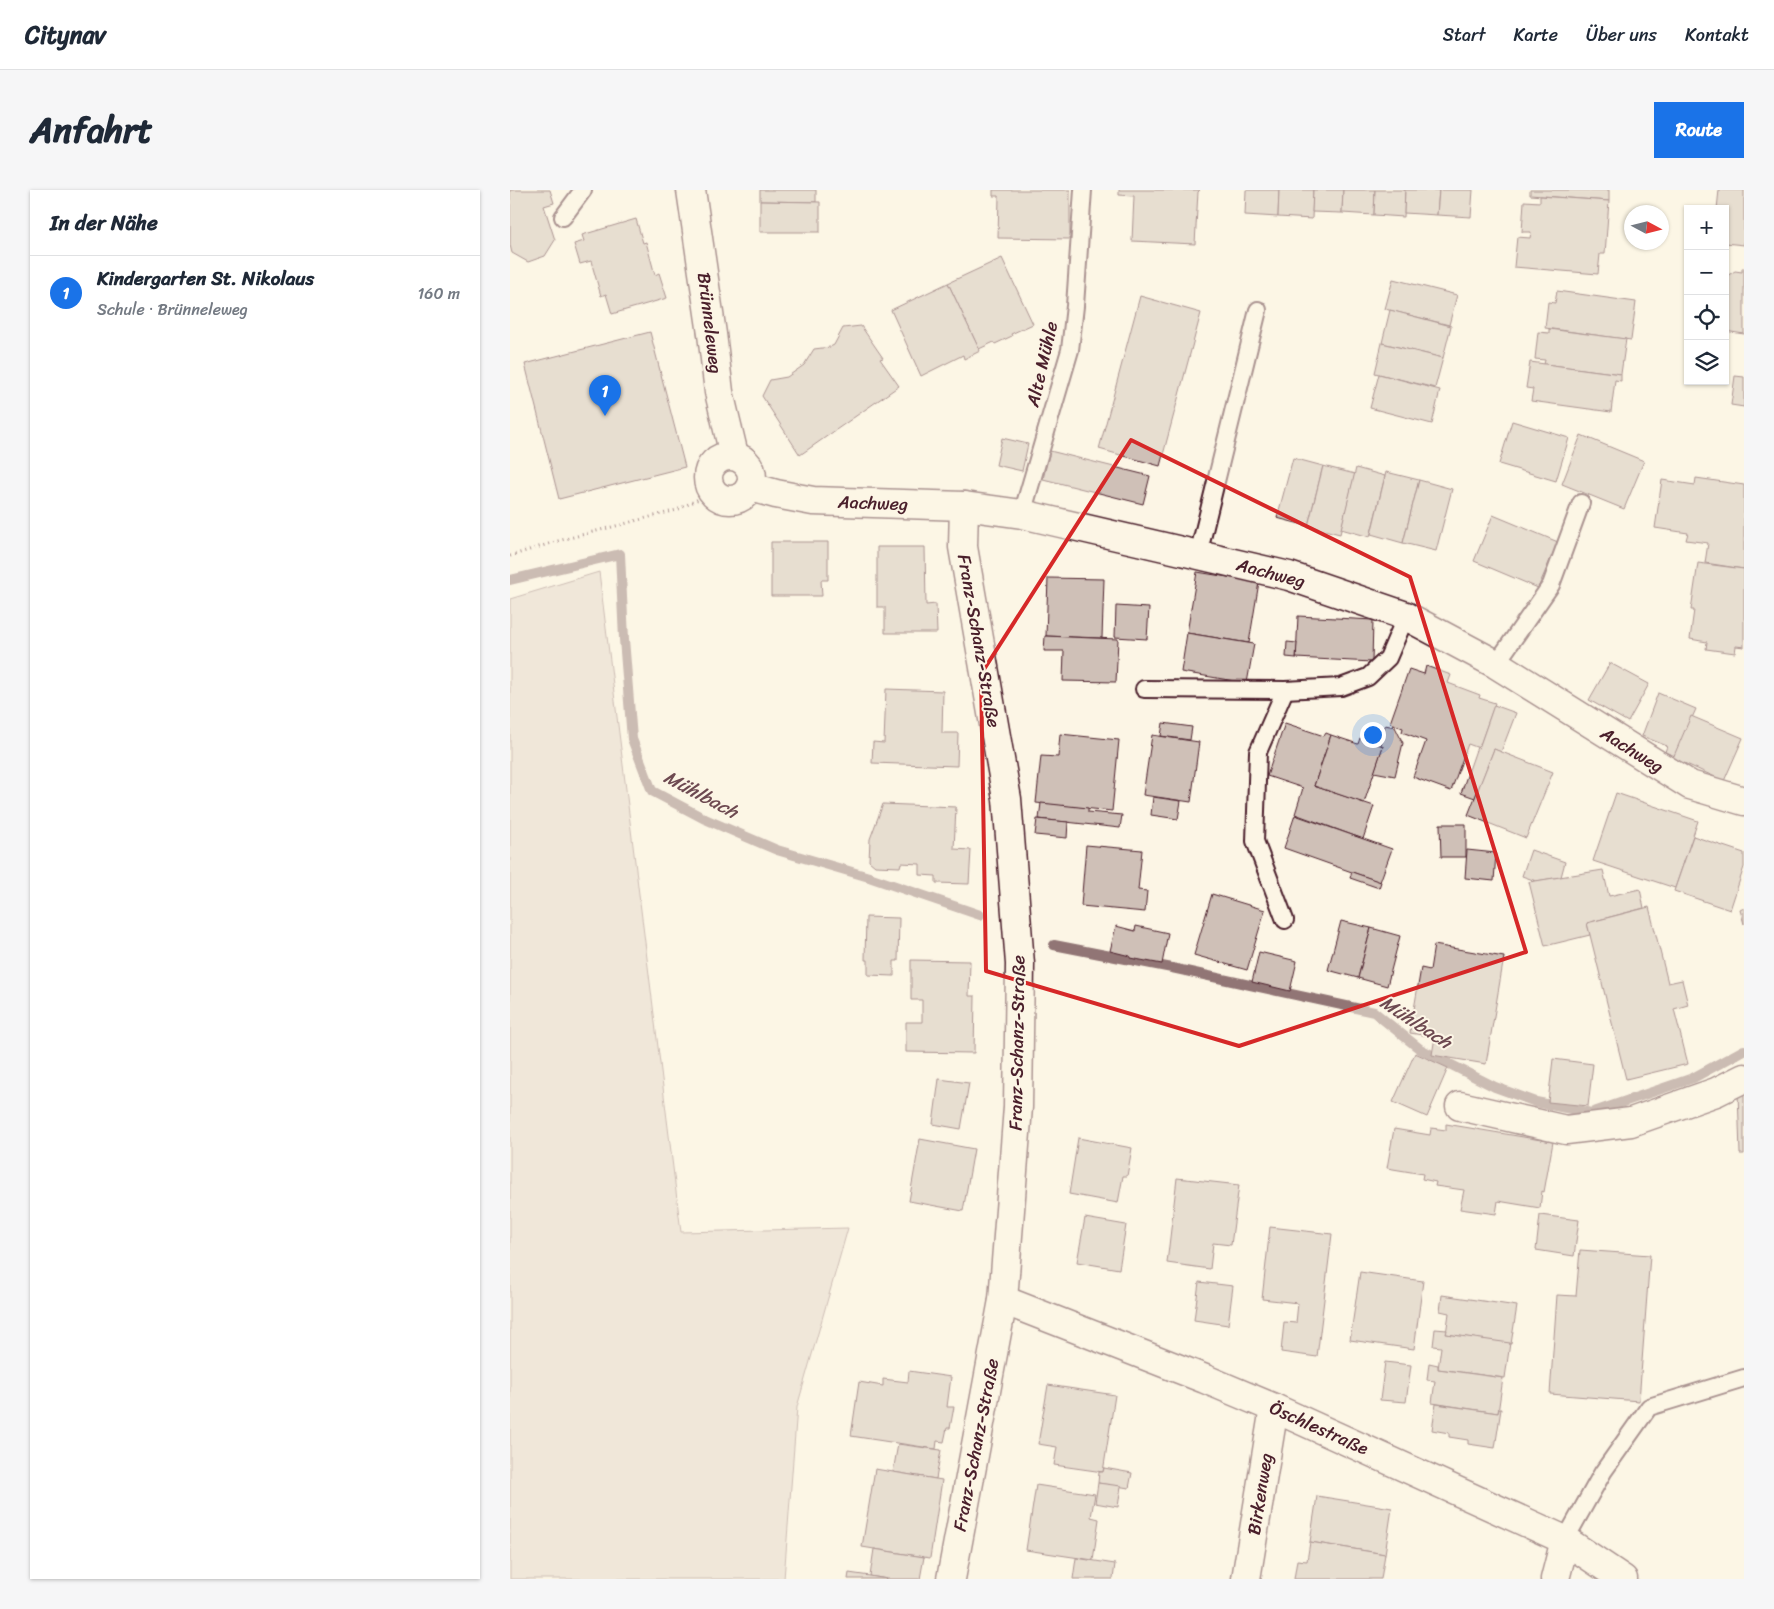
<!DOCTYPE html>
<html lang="de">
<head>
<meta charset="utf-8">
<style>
	:root { --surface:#fff; --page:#f6f6f7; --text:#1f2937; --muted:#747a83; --line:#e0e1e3; --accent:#1a73e8 }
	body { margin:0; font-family:Sriracha,sans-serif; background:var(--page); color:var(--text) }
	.controls { position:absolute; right:15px; top:15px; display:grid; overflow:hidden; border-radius:0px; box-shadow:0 1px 4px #0004 }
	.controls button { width:45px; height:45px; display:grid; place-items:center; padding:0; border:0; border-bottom:1px solid var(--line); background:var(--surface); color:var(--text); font:25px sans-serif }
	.compass { position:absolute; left:1114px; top:15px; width:45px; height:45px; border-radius:50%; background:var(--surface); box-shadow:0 1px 4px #0004; rotate:97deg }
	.you { position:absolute; left:862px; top:544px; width:18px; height:18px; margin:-12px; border:4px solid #fff; border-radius:50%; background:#1a73e8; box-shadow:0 0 0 8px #1a73e833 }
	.badge { display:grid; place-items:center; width:32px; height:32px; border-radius:50%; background:var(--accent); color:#fff; font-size:16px; font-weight:700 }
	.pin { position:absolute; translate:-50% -41px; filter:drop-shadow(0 1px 2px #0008) }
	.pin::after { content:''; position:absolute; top:26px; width:18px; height:15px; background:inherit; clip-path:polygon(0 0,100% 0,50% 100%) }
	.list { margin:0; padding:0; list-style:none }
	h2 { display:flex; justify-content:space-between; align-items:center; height:65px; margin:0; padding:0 20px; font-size:21px }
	h2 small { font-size:16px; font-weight:400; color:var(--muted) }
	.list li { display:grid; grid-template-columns:32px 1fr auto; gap:15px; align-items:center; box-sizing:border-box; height:75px; padding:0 20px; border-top:1px solid var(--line) }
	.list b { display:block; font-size:19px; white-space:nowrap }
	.list p { margin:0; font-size:16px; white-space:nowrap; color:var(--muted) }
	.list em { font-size:16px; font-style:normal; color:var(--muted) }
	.icon { flex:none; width:28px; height:28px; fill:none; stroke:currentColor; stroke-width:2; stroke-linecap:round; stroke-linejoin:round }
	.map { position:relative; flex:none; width:1234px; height:1389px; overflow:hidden; border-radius:0px }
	header { display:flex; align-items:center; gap:30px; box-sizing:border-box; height:70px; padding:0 25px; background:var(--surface); border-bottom:1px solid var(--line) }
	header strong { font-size:24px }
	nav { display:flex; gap:28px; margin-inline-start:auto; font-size:18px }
	.intro { display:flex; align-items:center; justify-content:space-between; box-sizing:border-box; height:120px; padding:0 30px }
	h1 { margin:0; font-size:35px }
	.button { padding:12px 22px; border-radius:0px; background:var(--accent); color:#fff; font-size:18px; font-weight:700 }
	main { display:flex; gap:30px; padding:0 30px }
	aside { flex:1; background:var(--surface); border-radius:0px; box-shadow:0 1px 4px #0004 }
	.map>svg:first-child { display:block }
	.green { fill:#e2d5ca; stroke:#967a7a }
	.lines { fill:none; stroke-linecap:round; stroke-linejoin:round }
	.stream { stroke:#917474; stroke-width:10 }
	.building { fill:#cfc0b7; stroke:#4a1f2b }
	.lane-casing { stroke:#4a1f2b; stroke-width:20 }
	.street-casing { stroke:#4a1f2b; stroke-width:31 }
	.path { stroke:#4a1f2b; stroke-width:3; stroke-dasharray:1 4; stroke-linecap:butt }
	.lane { stroke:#fcf5e5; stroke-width:16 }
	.street { stroke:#fcf5e5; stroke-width:28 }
	.marked { fill:none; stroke:#d62828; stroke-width:4; stroke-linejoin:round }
	.labels { text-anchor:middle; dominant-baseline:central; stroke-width:4; stroke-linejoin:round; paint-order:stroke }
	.street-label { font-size:18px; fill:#4a1f2b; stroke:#fcf5e5 }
	.water-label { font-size:19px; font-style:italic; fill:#6d4950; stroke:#fcf5e5 }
</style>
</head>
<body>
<header>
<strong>Citynav</strong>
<nav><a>Start</a><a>Karte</a><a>Über uns</a><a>Kontakt</a></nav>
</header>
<div class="intro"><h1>Anfahrt</h1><a class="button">Route</a></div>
<main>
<aside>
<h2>In der Nähe<small></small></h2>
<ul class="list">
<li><span class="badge">1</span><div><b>Kindergarten St. Nikolaus</b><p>Schule · Brünneleweg</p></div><em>160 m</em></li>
</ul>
</aside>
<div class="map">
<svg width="1234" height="1389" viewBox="0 0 1234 1389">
	<rect width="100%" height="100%" fill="#fcf5e5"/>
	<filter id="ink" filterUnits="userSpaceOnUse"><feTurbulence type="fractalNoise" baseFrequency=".02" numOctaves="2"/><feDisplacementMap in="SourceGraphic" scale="10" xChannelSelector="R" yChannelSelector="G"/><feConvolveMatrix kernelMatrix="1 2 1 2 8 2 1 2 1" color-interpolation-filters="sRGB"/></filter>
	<g filter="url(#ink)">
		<!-- green -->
		<path class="green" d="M 89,382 L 171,1042 L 338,1038 L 287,1217 L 274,1389 L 0,1389 L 0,409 Z"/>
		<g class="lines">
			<!-- stream -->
			<g class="stream">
				<path d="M 0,390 L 110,364 L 114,449 L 122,549 L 142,601 L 195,629 L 267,660 L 359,687 L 470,725"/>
				<path d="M 544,755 L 662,778 L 864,822 L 910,859 L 985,897 L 1026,912 L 1081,923 L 1183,888 L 1234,860"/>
			</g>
		</g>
		<!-- building -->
		<g class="building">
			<path d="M 0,0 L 40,0 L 44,13 L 34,16 L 45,50 L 35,66 L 18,72 L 2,63 L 0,55 Z"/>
			<path d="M 250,0 L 306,0 L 306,12 L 250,11 Z"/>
			<path d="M 483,0 L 560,0 L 560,49 L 488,48 L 489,6 L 483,6 Z"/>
			<path d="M 609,0 L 690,0 L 688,2 L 685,54 L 622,51 L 624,6 L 609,5 Z"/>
			<path d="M 736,0 L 769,0 L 768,27 L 735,25 Z"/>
			<path d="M 769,0 L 803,0 L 802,29 L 768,27 Z"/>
			<path d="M 803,0 L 833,0 L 832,23 L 802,22 Z"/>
			<path d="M 833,0 L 865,0 L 864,25 L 832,23 Z"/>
			<path d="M 865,0 L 895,0 L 894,27 L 864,25 Z"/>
			<path d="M 895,0 L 929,0 L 927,25 L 894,23 Z"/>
			<path d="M 929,0 L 963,0 L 961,27 L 927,25 Z"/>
			<path d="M 1020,0 L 1099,0 L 1099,11 L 1020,5 Z"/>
			<path d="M 1209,0 L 1234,0 L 1234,55 L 1215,53 L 1215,19 L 1207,19 Z"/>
			<path d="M 1030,6 L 1099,11 L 1095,64 L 1090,64 L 1088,84 L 1004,77 L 1007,47 L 1020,48 L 1021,42 L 1012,42 L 1014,11 L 1030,12 Z"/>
			<path d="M 250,11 L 310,12 L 310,42 L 250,42 Z"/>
			<path d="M 126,29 L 133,53 L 136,52 L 145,85 L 149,83 L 157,108 L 102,124 L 96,104 L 91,106 L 81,71 L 70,74 L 64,54 L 74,51 L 72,45 Z"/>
			<path d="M 492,68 L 523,134 L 501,144 L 502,146 L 485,154 L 484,152 L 469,159 L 438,93 Z"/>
			<path d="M 1232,78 L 1234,78 L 1234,144 L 1215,141 L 1215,87 L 1225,81 L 1232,82 Z"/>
			<path d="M 883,89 L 947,105 L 939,135 L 875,119 Z"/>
			<path d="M 438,93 L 470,161 L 454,169 L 453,165 L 411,186 L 381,120 Z"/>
			<path d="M 1047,101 L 1126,112 L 1121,150 L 1035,138 L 1038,112 L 1045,113 Z"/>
			<path d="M 630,106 L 691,123 L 650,276 L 589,259 Z"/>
			<path d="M 880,120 L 941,136 L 933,168 L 872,153 Z"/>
			<path d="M 351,136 L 373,168 L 370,169 L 389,196 L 290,265 L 252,206 L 260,190 L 277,187 L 294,175 L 304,159 L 320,157 L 324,155 L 333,138 Z"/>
			<path d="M 1039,139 L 1116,149 L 1111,184 L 1034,174 L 1035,170 L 1025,169 L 1028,142 L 1039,143 Z"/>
			<path d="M 140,142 L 175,277 L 49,309 L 15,174 Z"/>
			<path d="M 872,153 L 933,168 L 925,198 L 865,183 Z"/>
			<path d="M 1020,172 L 1111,184 L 1111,191 L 1105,190 L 1101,222 L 1021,211 L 1023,199 L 1016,198 Z"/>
			<path d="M 869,184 L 930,200 L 922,234 L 860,218 Z"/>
			<path d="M 1225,186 L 1234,187 L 1234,217 L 1221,215 Z"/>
			<path d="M 1002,231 L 1059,248 L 1046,291 L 989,274 Z"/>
			<path d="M 1071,245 L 1134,271 L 1114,319 L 1052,294 Z"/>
			<path d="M 492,248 L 518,254 L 512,281 L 486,275 Z"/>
			<path d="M 540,261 L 640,286 L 633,314 L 533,289 Z"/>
			<path d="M 783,268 L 813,276 L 798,336 L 767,328 Z"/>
			<path d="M 813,276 L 845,284 L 830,344 L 798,336 Z"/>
			<path d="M 846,278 L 875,286 L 860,347 L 831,339 Z"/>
			<path d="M 876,282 L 909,290 L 893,353 L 861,344 Z"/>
			<path d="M 1186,288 L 1234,295 L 1234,379 L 1195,373 L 1198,353 L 1176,350 L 1178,343 L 1145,338 L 1152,290 L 1185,295 Z"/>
			<path d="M 909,290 L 942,299 L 926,361 L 893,353 Z"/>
			<path d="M 983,325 L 1048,352 L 1028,398 L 964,371 Z"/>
			<path d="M 261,352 L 318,352 L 318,390 L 311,390 L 312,406 L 261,406 Z"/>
			<path d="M 367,357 L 415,357 L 416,415 L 426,414 L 427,443 L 375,443 L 375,417 L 367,417 Z"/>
			<path d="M 1188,373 L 1234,379 L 1234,457 L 1226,456 L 1225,463 L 1196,459 L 1197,452 L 1180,449 L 1184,420 L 1181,420 Z"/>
			<path d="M 687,382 L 749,392 L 739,453 L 677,443 Z"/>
			<path d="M 538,388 L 594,389 L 592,448 L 536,446 Z"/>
			<path d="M 606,416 L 639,418 L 637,449 L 605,447 Z"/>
			<path d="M 788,426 L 863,430 L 862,472 L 786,468 Z"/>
			<path d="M 677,443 L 744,454 L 737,493 L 671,482 Z"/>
			<path d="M 535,446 L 608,449 L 606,492 L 553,491 L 554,461 L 534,461 Z"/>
			<path d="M 777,452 L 787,453 L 786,468 L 776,467 Z"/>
			<path d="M 1100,473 L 1139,494 L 1118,532 L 1079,510 Z"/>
			<path d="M 916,476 L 941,485 L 938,493 L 970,505 L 969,508 L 985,513 L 969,558 L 958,554 L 941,601 L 903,587 L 916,551 L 892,542 L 893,538 L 880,533 L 899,479 L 914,484 Z"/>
			<path d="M 376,499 L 433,501 L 432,543 L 448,543 L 447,576 L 362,573 L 363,552 L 374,553 Z"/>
			<path d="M 1148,503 L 1186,519 L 1165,566 L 1155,562 L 1157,556 L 1132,546 Z"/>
			<path d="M 984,515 L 1006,523 L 991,562 L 984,559 L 965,608 L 951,603 L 967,557 L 969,558 Z"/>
			<path d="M 1181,526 L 1233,548 L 1214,591 L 1163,568 Z"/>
			<path d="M 653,533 L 682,537 L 680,550 L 651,546 Z"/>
			<path d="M 775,533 L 814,546 L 816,543 L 821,545 L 804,596 L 864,616 L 853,649 L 785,624 L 793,598 L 757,586 Z"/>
			<path d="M 875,535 L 885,537 L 893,553 L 885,586 L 864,582 L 873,556 L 871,555 Z"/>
			<path d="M 550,544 L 609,550 L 602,621 L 526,613 L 531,566 L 548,567 Z"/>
			<path d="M 642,545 L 689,552 L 681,612 L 633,605 Z"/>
			<path d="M 821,545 L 848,554 L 850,548 L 873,556 L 854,613 L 804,596 Z"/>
			<path d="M 984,559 L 1043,582 L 1016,648 L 958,625 Z"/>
			<path d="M 1106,603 L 1188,631 L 1165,698 L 1083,671 Z"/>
			<path d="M 643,607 L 671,611 L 668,629 L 641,625 Z"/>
			<path d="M 531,613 L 578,618 L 578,622 L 612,625 L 610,638 L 529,629 Z"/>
			<path d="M 373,614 L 446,617 L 444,659 L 461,660 L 459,694 L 426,693 L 426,686 L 410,685 L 410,674 L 391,673 L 390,677 L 365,676 L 359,671 L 360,649 Z"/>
			<path d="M 785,625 L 882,659 L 870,692 L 774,658 Z"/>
			<path d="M 527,629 L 558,632 L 557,648 L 525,645 Z"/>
			<path d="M 930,634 L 956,634 L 956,667 L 931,667 Z"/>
			<path d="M 1183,646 L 1234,663 L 1234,677 L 1220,720 L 1164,701 Z"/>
			<path d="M 576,655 L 632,660 L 628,700 L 637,701 L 635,722 L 571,716 Z"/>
			<path d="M 957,660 L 986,663 L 984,691 L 955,688 Z"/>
			<path d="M 1021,660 L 1055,672 L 1051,687 L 1026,691 L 1012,686 Z"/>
			<path d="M 1093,680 L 1099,706 L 1130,699 L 1134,718 L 1077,733 L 1080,745 L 1035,756 L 1019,692 Z"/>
			<path d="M 842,682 L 871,692 L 869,698 L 840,688 Z"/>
			<path d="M 702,704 L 755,720 L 737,780 L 684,765 Z"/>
			<path d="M 1139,717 L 1158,793 L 1172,790 L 1178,815 L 1164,819 L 1178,874 L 1116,889 L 1077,733 Z"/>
			<path d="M 1234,718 L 1234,734 L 1230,720 Z"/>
			<path d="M 356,727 L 389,728 L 388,771 L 384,771 L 384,786 L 358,785 L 358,770 L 355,770 Z"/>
			<path d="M 831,731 L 861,738 L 848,788 L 818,780 Z"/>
			<path d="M 606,736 L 625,741 L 626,736 L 658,743 L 652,774 L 620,768 L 620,766 L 600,761 Z"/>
			<path d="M 861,738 L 890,746 L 877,796 L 848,788 Z"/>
			<path d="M 924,755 L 994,767 L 976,874 L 922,865 L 925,847 L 900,843 L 911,778 L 920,780 Z"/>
			<path d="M 749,762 L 787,771 L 780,801 L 742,792 Z"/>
			<path d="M 401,770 L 460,771 L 459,806 L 465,806 L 464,863 L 396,862 L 396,832 L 412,832 L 412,810 L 401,810 Z"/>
			<path d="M 905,863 L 938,878 L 917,927 L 883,912 Z"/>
			<path d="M 1043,869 L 1083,874 L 1078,916 L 1038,912 Z"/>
			<path d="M 429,889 L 459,893 L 451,939 L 423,934 Z"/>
			<path d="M 1228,902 L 1234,902 L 1234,964 L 1230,964 Z"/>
			<path d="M 936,934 L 1043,952 L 1034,1002 L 1032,1001 L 1030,1018 L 988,1011 L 986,1024 L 950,1019 L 954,1000 L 925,996 L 926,992 L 912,989 L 913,984 L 877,978 L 884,939 L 920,945 L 921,938 L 936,940 Z"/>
			<path d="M 568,948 L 622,958 L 617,986 L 613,986 L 608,1013 L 559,1004 Z"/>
			<path d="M 410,949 L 464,959 L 453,1021 L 399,1011 Z"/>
			<path d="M 667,988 L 729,995 L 721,1055 L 703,1053 L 700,1079 L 657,1073 Z"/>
			<path d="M 1030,1025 L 1069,1030 L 1064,1066 L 1026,1060 Z"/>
			<path d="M 575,1028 L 616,1035 L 609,1079 L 567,1072 Z"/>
			<path d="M 760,1037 L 822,1044 L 807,1167 L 771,1162 L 774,1132 L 786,1133 L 788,1113 L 752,1109 Z"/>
			<path d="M 1070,1060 L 1140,1065 L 1129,1211 L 1040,1204 L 1047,1105 L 1066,1106 Z"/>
			<path d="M 850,1082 L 913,1091 L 904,1159 L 840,1150 Z"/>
			<path d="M 689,1092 L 723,1096 L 718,1135 L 684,1130 Z"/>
			<path d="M 932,1105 L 1007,1116 L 1001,1154 L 936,1144 L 939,1123 L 930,1121 Z"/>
			<path d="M 925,1139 L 937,1140 L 936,1144 L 1000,1153 L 995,1188 L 928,1179 L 931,1157 L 923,1156 Z"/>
			<path d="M 875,1172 L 901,1175 L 896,1212 L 870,1210 Z"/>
			<path d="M 919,1173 L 928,1175 L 928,1179 L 993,1188 L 988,1223 L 922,1213 L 925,1191 L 917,1190 Z"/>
			<path d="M 399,1181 L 441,1187 L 437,1217 L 444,1217 L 440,1238 L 437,1238 L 434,1252 L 427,1251 L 426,1259 L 341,1246 L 349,1192 L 373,1196 L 373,1189 L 398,1192 Z"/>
			<path d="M 538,1195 L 605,1205 L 593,1282 L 544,1275 L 547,1257 L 528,1254 Z"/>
			<path d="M 926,1214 L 988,1223 L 989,1219 L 991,1219 L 985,1258 L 958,1254 L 958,1250 L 939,1247 L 939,1243 L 922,1240 Z"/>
			<path d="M 388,1254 L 431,1260 L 426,1289 L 383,1282 Z"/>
			<path d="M 594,1278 L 622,1283 L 619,1298 L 588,1293 L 589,1282 L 593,1282 Z"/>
			<path d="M 365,1279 L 432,1290 L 420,1368 L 352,1357 Z"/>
			<path d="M 588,1293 L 611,1296 L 608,1317 L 585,1313 Z"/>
			<path d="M 526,1295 L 585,1304 L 581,1327 L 589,1329 L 583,1370 L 516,1360 Z"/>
			<path d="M 807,1306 L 882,1318 L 875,1364 L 800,1352 Z"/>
			<path d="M 800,1352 L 875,1364 L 871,1389 L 784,1389 L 787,1370 L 797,1371 Z"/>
			<path d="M 364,1359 L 414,1367 L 410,1389 L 377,1389 L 360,1386 Z"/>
			<path d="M 566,1368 L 605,1374 L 603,1389 L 563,1389 Z"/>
			<path d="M 339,1383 L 360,1386 L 377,1389 L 338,1389 Z"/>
		</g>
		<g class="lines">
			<!-- lane casing -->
			<g class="lane-casing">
				<g id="lane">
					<path d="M 53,27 L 73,0"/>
					<path d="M 512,324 L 560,160 L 565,116 L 573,0"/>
					<path d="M 688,365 L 748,120"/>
					<path d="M 986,474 L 1041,395 L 1071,313"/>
					<path d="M 634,499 L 775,500 L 831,497 L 858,487 L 878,468 L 896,426"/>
					<path d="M 775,500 L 748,562 L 745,651 L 775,730"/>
					<path d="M 1055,1350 L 1093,1282 L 1139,1217 L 1234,1188"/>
				</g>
			</g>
			<!-- street casing -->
			<g class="street-casing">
				<g id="street">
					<path d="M 181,0 L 202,144 L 209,202 L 224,265"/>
					<circle cx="220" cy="288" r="22"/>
					<path d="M 241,297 L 266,304 L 303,311 L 454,316 L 512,324 L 779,386 L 896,426 L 986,474 L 1180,595 L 1234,611"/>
					<path d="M 950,916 L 1056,940 L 1121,932 L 1206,902 L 1234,888"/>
					<path d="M 493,1110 L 695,1189 L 764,1218 L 1055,1350 L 1113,1389"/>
					<path d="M 441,1389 L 493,1110 L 508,917 L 510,774 L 497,609 L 453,357 L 454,316"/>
					<path d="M 736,1389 L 764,1218"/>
					<path d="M 1045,1389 L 1055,1350"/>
				</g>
			</g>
			<!-- path -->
			<path class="path" d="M 0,366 L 48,351 L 167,320 L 202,302"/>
			<!-- lane -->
			<use href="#lane" class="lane"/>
			<!-- street -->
			<use href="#street" class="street"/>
		</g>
	</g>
	<!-- marked area -->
	<path d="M0 0H1234V1389H0ZM 621,250 L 900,387 L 1016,762 L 729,856 L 476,781 L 471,484 Z" fill="#fcf5e5" fill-opacity=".55" fill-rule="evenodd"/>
	<path class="marked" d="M 621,250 L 900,387 L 1016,762 L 729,856 L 476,781 L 471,484 Z"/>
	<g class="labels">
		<!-- street labels -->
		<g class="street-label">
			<text transform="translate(200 133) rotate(83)">Brünneleweg</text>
			<text transform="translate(532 174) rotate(-77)">Alte Mühle</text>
			<text transform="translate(363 313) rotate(2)">Aachweg</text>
			<text transform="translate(761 383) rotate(15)">Aachweg</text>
			<text transform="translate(469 451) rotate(80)">Franz-Schanz-Straße</text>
			<text transform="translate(1122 560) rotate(32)">Aachweg</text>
			<text transform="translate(507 853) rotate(-89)">Franz-Schanz-Straße</text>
			<text transform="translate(809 1238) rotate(24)">Öschlestraße</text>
			<text transform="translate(466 1255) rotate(-79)">Franz-Schanz-Straße</text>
			<text transform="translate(750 1304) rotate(-81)">Birkenweg</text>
		</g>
		<!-- water labels -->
		<g class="water-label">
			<text transform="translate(191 604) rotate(28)">Mühlbach</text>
			<text transform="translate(906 832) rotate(33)">Mühlbach</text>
		</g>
	</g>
</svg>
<div class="controls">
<button>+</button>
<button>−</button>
<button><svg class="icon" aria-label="locate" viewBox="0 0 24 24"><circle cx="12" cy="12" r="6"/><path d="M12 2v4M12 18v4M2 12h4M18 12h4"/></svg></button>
<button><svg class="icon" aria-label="layers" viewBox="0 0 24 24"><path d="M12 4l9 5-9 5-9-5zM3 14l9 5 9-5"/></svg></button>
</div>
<svg class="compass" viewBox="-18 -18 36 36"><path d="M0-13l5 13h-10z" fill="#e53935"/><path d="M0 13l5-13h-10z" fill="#747a83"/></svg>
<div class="you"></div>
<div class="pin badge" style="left:95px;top:226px">1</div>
</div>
</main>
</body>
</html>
